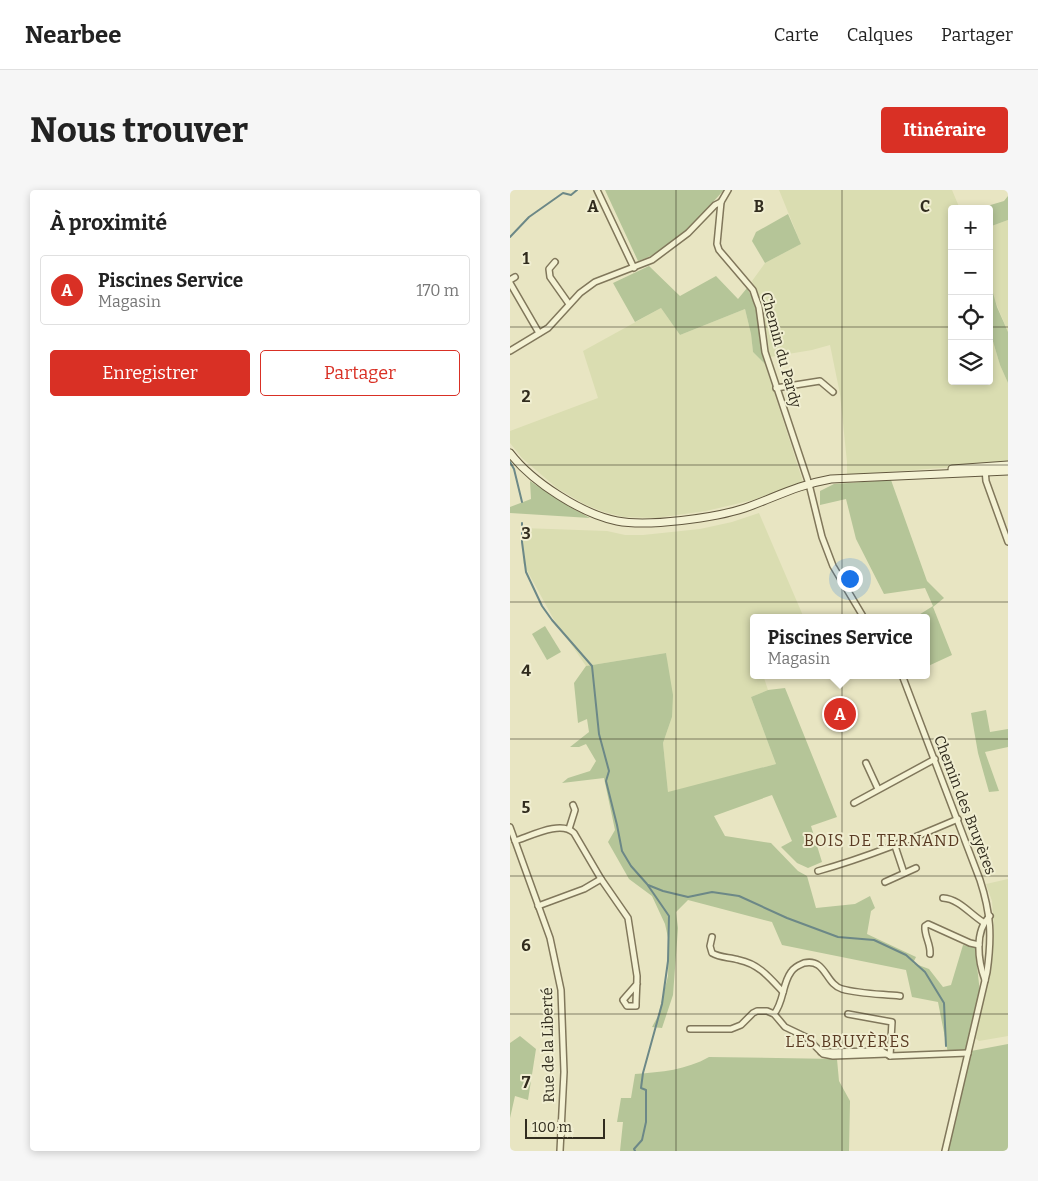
<!DOCTYPE html>
<html lang="fr">
<head>
<meta charset="utf-8">
<style>
	:root { --surface:#fff; --page:#f6f6f6; --text:#222; --muted:#767676; --line:#e0e0e0; --accent:#d93025 }
	body { margin:0; font-family:Bitter,serif; background:var(--page); color:var(--text) }
	.controls { position:absolute; right:15px; top:15px; display:grid; overflow:hidden; border-radius:5px; box-shadow:0 2px 8px #0003 }
	.controls button { width:45px; height:45px; display:grid; place-items:center; padding:0; border:0; border-bottom:1px solid var(--line); background:var(--surface); color:var(--text); font:25px sans-serif }
	.scale { position:absolute; left:15px; bottom:12px; width:80px; box-sizing:border-box; padding-left:5px; border:2px solid #312c1e; border-top:0; font-size:14px; line-height:18px; white-space:nowrap; color:#312c1e; -webkit-text-stroke:4px #f0eed1; paint-order:stroke }
	.you { position:absolute; left:339px; top:388px; width:18px; height:18px; margin:-12px; border:4px solid #fff; border-radius:50%; background:#1a73e8; box-shadow:0 0 0 8px #1a73e833 }
	.badge { display:grid; place-items:center; width:32px; height:32px; border-radius:50%; background:var(--accent); color:#fff; font-size:16px; font-weight:700 }
	.pin { position:absolute; translate:-50% -50%; border:2px solid #fff; box-shadow:0 1px 5px #0006 }
	.popup { position:absolute; left:240px; top:424px; width:180px; height:65px; box-sizing:border-box; display:grid; place-content:center; border-radius:5px; background:var(--surface); filter:drop-shadow(0 1px 4px #0005); font-size:16px; white-space:nowrap; color:var(--muted) }
	.popup b { font-size:19px; color:var(--text) }
	.popup::after { content:''; position:absolute; left:50%; top:100%; margin-left:-10px; border:10px solid transparent; border-top-color:var(--surface) }
	.list { margin:0; padding:0; list-style:none }
	h2 { display:flex; justify-content:space-between; align-items:center; height:65px; margin:0; padding:0 20px; font-size:21px }
	h2 small { font-size:16px; font-weight:400; color:var(--muted) }
	.list li { display:grid; grid-template-columns:32px 1fr auto; gap:15px; align-items:center; box-sizing:border-box; height:70px; margin:0 10px 10px; padding:0 10px; border:1px solid var(--line); border-radius:5px }
	.list b { display:block; font-size:19px; white-space:nowrap }
	.list p { margin:0; font-size:16px; white-space:nowrap; color:var(--muted) }
	.list em { font-size:16px; font-style:normal; color:var(--muted) }
	.actions { display:flex; gap:10px; padding:15px 20px }
	.actions a { flex:1; padding:11px 0; border:1px solid var(--accent); border-radius:5px; text-align:center; font-size:18px; color:var(--accent) }
	.actions .main { background:var(--accent); color:#fff }
	.icon { flex:none; width:28px; height:28px; fill:none; stroke:currentColor; stroke-width:2; stroke-linecap:round; stroke-linejoin:round }
	.map { position:relative; flex:none; width:498px; height:961px; overflow:hidden; border-radius:5px }
	header { display:flex; align-items:center; gap:30px; box-sizing:border-box; height:70px; padding:0 25px; background:var(--surface); border-bottom:1px solid var(--line) }
	header strong { font-size:24px }
	nav { display:flex; gap:28px; margin-inline-start:auto; font-size:18px }
	.intro { display:flex; align-items:center; justify-content:space-between; box-sizing:border-box; height:120px; padding:0 30px }
	h1 { margin:0; font-size:35px }
	.button { padding:12px 22px; border-radius:5px; background:var(--accent); color:#fff; font-size:18px; font-weight:700 }
	main { display:flex; gap:30px; padding:0 30px }
	aside { flex:1; background:var(--surface); border-radius:5px; box-shadow:0 2px 8px #0003 }
	.map>svg:first-child { display:block }
	.farmland { fill:#daddb1 }
	.green { fill:#b5c598 }
	.lines { fill:none; stroke-linecap:round; stroke-linejoin:round }
	.stream { stroke:#6c8887; stroke-width:2 }
	.minor-casing { stroke:#80775b; stroke-width:8 }
	.secondary-casing { stroke:#62583f; stroke-width:9 }
	.minor { stroke:#f4f2d4; stroke-width:5 }
	.secondary { stroke:#f4f2d4; stroke-width:7 }
	.grid { fill:none; stroke:#312c1e; stroke-width:1; stroke-opacity:0.55 }
	.labels { text-anchor:middle; dominant-baseline:central; stroke-width:4; stroke-linejoin:round; paint-order:stroke }
	.street-label { font-size:15px; fill:#312c1e; stroke:#f0eed1 }
	.neighbourhood-label { font-size:16px; letter-spacing:1px; fill:#593a22; stroke:#f0eed1 }
	.grid-label { font-size:16px; text-anchor:middle; font-weight:bold; fill:#312c1e; stroke:#f0eed1; stroke-width:4; stroke-linejoin:round; paint-order:stroke }
</style>
</head>
<body>
<header>
<strong>Nearbee</strong>
<nav><a>Carte</a><a>Calques</a><a>Partager</a></nav>
</header>
<div class="intro"><h1>Nous trouver</h1><a class="button">Itinéraire</a></div>
<main>
<aside>
<h2>À proximité<small></small></h2>
<ul class="list">
<li><span class="badge">A</span><div><b>Piscines Service</b><p>Magasin</p></div><em>170 m</em></li>
</ul>
<div class="actions"><a class="main">Enregistrer</a><a>Partager</a></div>
</aside>
<div class="map">
<svg width="498" height="961" viewBox="0 0 498 961">
	<rect width="100%" height="100%" fill="#e8e5c2"/>
	<!-- farmland -->
	<g class="farmland">
		<path d="M 269,0 L 442,0 L 450,19 L 442,19 L 442,191 L 479,191 L 479,138 L 490,175 L 498,193 L 498,273 L 337,285 L 337,272 L 330,204 L 320,155 L 302,160 L 260,167 L 253,119 L 242,91 L 255,73 L 291,54 Z"/>
		<path d="M 498,30 L 498,142 L 479,96 L 479,37 Z"/>
		<path d="M 151,118 L 170,145 L 235,119 L 241,144 L 243,162 L 255,174 L 293,292 L 243,310 L 196,321 L 146,328 L 113,327 L 94,322 L 76,315 L 48,299 L 12,268 L 0,253 L 0,241 L 88,208 L 73,161 Z"/>
		<path d="M 249,323 L 294,428 L 244,428 L 244,485 L 253,485 L 258,500 L 241,507 L 266,574 L 158,603 L 153,553 L 162,527 L 156,463 L 76,476 L 43,428 L 13,373 L 12,338 L 97,341 L 115,345 L 133,345 L 190,339 L 222,332 Z"/>
		<path d="M 498,689 L 498,846 L 469,851 L 464,847 L 482,765 L 484,740 L 482,711 L 476,694 Z"/>
	</g>
	<!-- green -->
	<g class="green">
		<path d="M 95,0 L 214,0 C 190,26 163,60 128,71 Z"/>
		<path d="M 498,6 L 498,30 L 479,37 L 479,19 L 467,19 L 494,11 Z"/>
		<path d="M 278,24 L 291,54 L 255,73 L 242,51 L 246,42 Z"/>
		<path d="M 139,76 L 170,106 L 206,86 L 228,109 L 237,98 L 248,119 L 250,153 L 255,174 L 243,162 L 241,144 L 235,119 L 170,145 L 151,118 L 125,132 L 103,93 Z"/>
		<path d="M 479,96 L 481,96 L 487,117 L 498,142 L 498,193 L 490,175 L 479,138 Z"/>
		<path d="M 381,290 L 417,391 L 434,408 L 423,417 L 442,465 L 416,477 L 416,428 L 404,428 L 423,416 L 415,398 L 374,404 L 346,349 L 336,309 L 310,315 L 310,301 L 324,294 Z"/>
		<path d="M 20,291 L 58,316 L 80,328 L 0,323 L 0,317 L 21,309 Z"/>
		<path d="M 35,436 L 51,462 L 37,470 L 22,444 Z"/>
		<path d="M 156,463 L 163,505 L 162,527 L 153,553 L 158,602 L 266,574 L 241,507 L 258,500 L 275,498 L 327,627 L 301,636 L 312,672 L 298,678 L 287,673 L 271,657 L 282,651 L 262,605 L 204,626 L 215,646 L 261,653 L 288,681 L 297,686 L 306,718 L 345,714 L 360,706 L 365,718 L 361,721 L 357,744 L 406,767 L 403,773 L 419,779 L 433,797 L 441,795 L 453,755 L 465,757 L 470,803 L 455,860 L 438,863 L 428,812 L 402,807 L 396,780 L 272,755 L 262,732 L 178,710 L 166,722 L 168,738 L 163,805 L 152,838 L 142,837 L 148,826 L 158,786 L 159,752 L 155,734 L 142,706 L 119,689 L 98,652 L 105,640 L 94,588 L 52,593 L 58,588 L 80,581 L 86,571 L 76,554 L 69,557 L 60,557 L 79,542 L 77,529 L 68,533 L 64,493 L 76,476 Z"/>
		<path d="M 476,520 L 480,542 L 498,539 L 498,557 L 475,562 L 489,601 L 479,602 L 468,563 L 461,523 Z"/>
		<path d="M 10,846 L 26,859 L 18,910 L 5,906 L 0,928 L 0,853 Z"/>
		<path d="M 498,854 L 498,961 L 438,961 L 461,861 Z"/>
		<path d="M 199,867 L 327,869 L 329,891 L 340,911 L 339,961 L 110,961 L 113,932 L 107,932 L 111,908 L 121,908 L 125,884 C 152,882 176,880 199,867 Z"/>
	</g>
	<g class="lines">
		<!-- stream -->
		<g class="stream">
			<path d="M 0,47 L 19,27 L 53,3 L 61,5 L 67,0"/>
			<path d="M 0,272 L 4,279 L 12,312"/>
			<path d="M 12,333 L 12,352 L 16,382 L 32,416 L 42,430 L 82,476 L 89,544 L 99,581 L 96,591 L 107,635 L 112,661 L 121,676 L 137,694 L 159,726 L 158,771 L 152,814 L 133,883 L 131,898 L 136,900 L 136,932 L 132,950 L 124,959 L 125,961"/>
			<path d="M 138,695 L 153,701 L 178,707 L 202,702 L 229,706 L 277,728 L 328,747 L 364,750 L 396,765 L 415,782 L 434,813 L 436,856"/>
		</g>
		<!-- minor casing -->
		<g class="minor-casing">
			<g id="minor">
				<path d="M 87,0 L 124,78"/>
				<path d="M 211,12 L 207,54 L 209,60 L 243,100 L 246,109 L 249,117 L 255,162 L 299,294 L 312,347 L 323,376 L 354,428"/>
				<path d="M 45,72 L 39,79 L 40,87 L 59,114"/>
				<path d="M 0,90 L 5,87"/>
				<path d="M 0,93 L 29,143"/>
				<path d="M 0,161 L 38,138 L 70,103 L 85,92 L 142,70 L 178,43 L 205,15 L 211,12 L 218,0"/>
				<path d="M 266,198 L 310,191 L 323,202"/>
				<path d="M 475,279 L 476,291 L 498,352"/>
				<path d="M 392,485 L 470,690 C 481,724 482,746 477,782 L 435,961"/>
				<path d="M 356,573 L 368,599"/>
				<path d="M 344,613 L 425,569"/>
				<path d="M 0,637 L 40,748 L 51,800 L 54,882 L 50,961"/>
				<path d="M 59,639 L 65,620 L 63,615"/>
				<path d="M 5,651 C 21,646 51,630 64,643 L 91,689 L 118,728 L 127,786 C 127,796 126,806 126,816 L 117,816 L 113,810 L 127,794"/>
				<path d="M 385,656 L 394,683"/>
				<path d="M 308,681 C 358,667 401,649 448,629"/>
				<path d="M 375,692 L 406,678"/>
				<path d="M 433,708 C 449,709 460,724 473,732"/>
				<path d="M 28,716 L 74,699 L 91,689"/>
				<path d="M 202,747 L 200,756 L 202,763 C 210,768 220,767 229,770 C 249,774 260,788 273,802"/>
				<path d="M 420,764 C 421,754 414,746 415,736 L 418,734 L 460,753 L 469,755"/>
				<path d="M 475,790 C 468,771 464,741 480,726"/>
				<path d="M 264,824 C 274,812 272,794 281,782 C 284,777 289,775 294,773 C 316,768 315,794 332,799 C 350,804 371,804 390,806"/>
				<path d="M 338,824 L 382,832 L 380,866"/>
				<path d="M 180,839 L 221,839 L 231,835 L 243,823 L 247,821 L 257,821 L 264,824 L 275,837 L 296,847 L 313,864 L 323,866 L 377,864"/>
				<path d="M 311,862 L 372,861 L 380,866 L 458,863"/>
			</g>
		</g>
		<!-- secondary casing -->
		<g class="secondary-casing">
			<g id="secondary">
				<path d="M 0,263 C 22,292 72,324 107,331 C 138,337 205,328 235,318 C 266,307 287,295 321,289 L 498,281"/>
				<path d="M 442,279 L 498,275"/>
			</g>
		</g>
		<!-- minor -->
		<use href="#minor" class="minor"/>
		<!-- secondary -->
		<use href="#secondary" class="secondary"/>
	</g>
	<!-- grid -->
	<path class="grid" d="M 166,0 L 166,961M 332,0 L 332,961M 0,137 L 442,137M 479,137 L 498,137M 0,275 L 498,275M 0,412 L 498,412M 0,549 L 498,549M 0,686 L 498,686M 0,824 L 498,824"/>
	<g class="labels">
		<!-- street labels -->
		<g class="street-label">
			<text transform="translate(271 160) rotate(75)">Chemin du Pardy</text>
			<text transform="translate(455 615) rotate(69)">Chemin des Bruyères</text>
			<text transform="translate(38 855) rotate(-91)">Rue de la Liberté</text>
		</g>
		<!-- neighbourhood labels -->
		<g class="neighbourhood-label">
			<text x="372" y="650">BOIS DE TERNAND</text>
			<text x="338" y="851">LES BRUYÈRES</text>
		</g>
	</g>
	<g class="grid-label">
		<text x="83" y="22">A</text>
		<text x="249" y="22">B</text>
		<text x="415" y="22">C</text>
		<text x="16" y="74">1</text>
		<text x="16" y="212">2</text>
		<text x="16" y="349">3</text>
		<text x="16" y="486">4</text>
		<text x="16" y="623">5</text>
		<text x="16" y="761">6</text>
		<text x="16" y="898">7</text>
	</g>
</svg>
<div class="controls">
<button>+</button>
<button>−</button>
<button><svg class="icon" aria-label="locate" viewBox="0 0 24 24"><circle cx="12" cy="12" r="6"/><path d="M12 2v4M12 18v4M2 12h4M18 12h4"/></svg></button>
<button><svg class="icon" aria-label="layers" viewBox="0 0 24 24"><path d="M12 4l9 5-9 5-9-5zM3 14l9 5 9-5"/></svg></button>
</div>
<div class="scale">100 m</div>
<div class="you"></div>
<div class="pin badge" style="left:330px;top:524px">A</div>
<div class="popup"><b>Piscines Service</b>Magasin</div>
</div>
</main>
</body>
</html>
